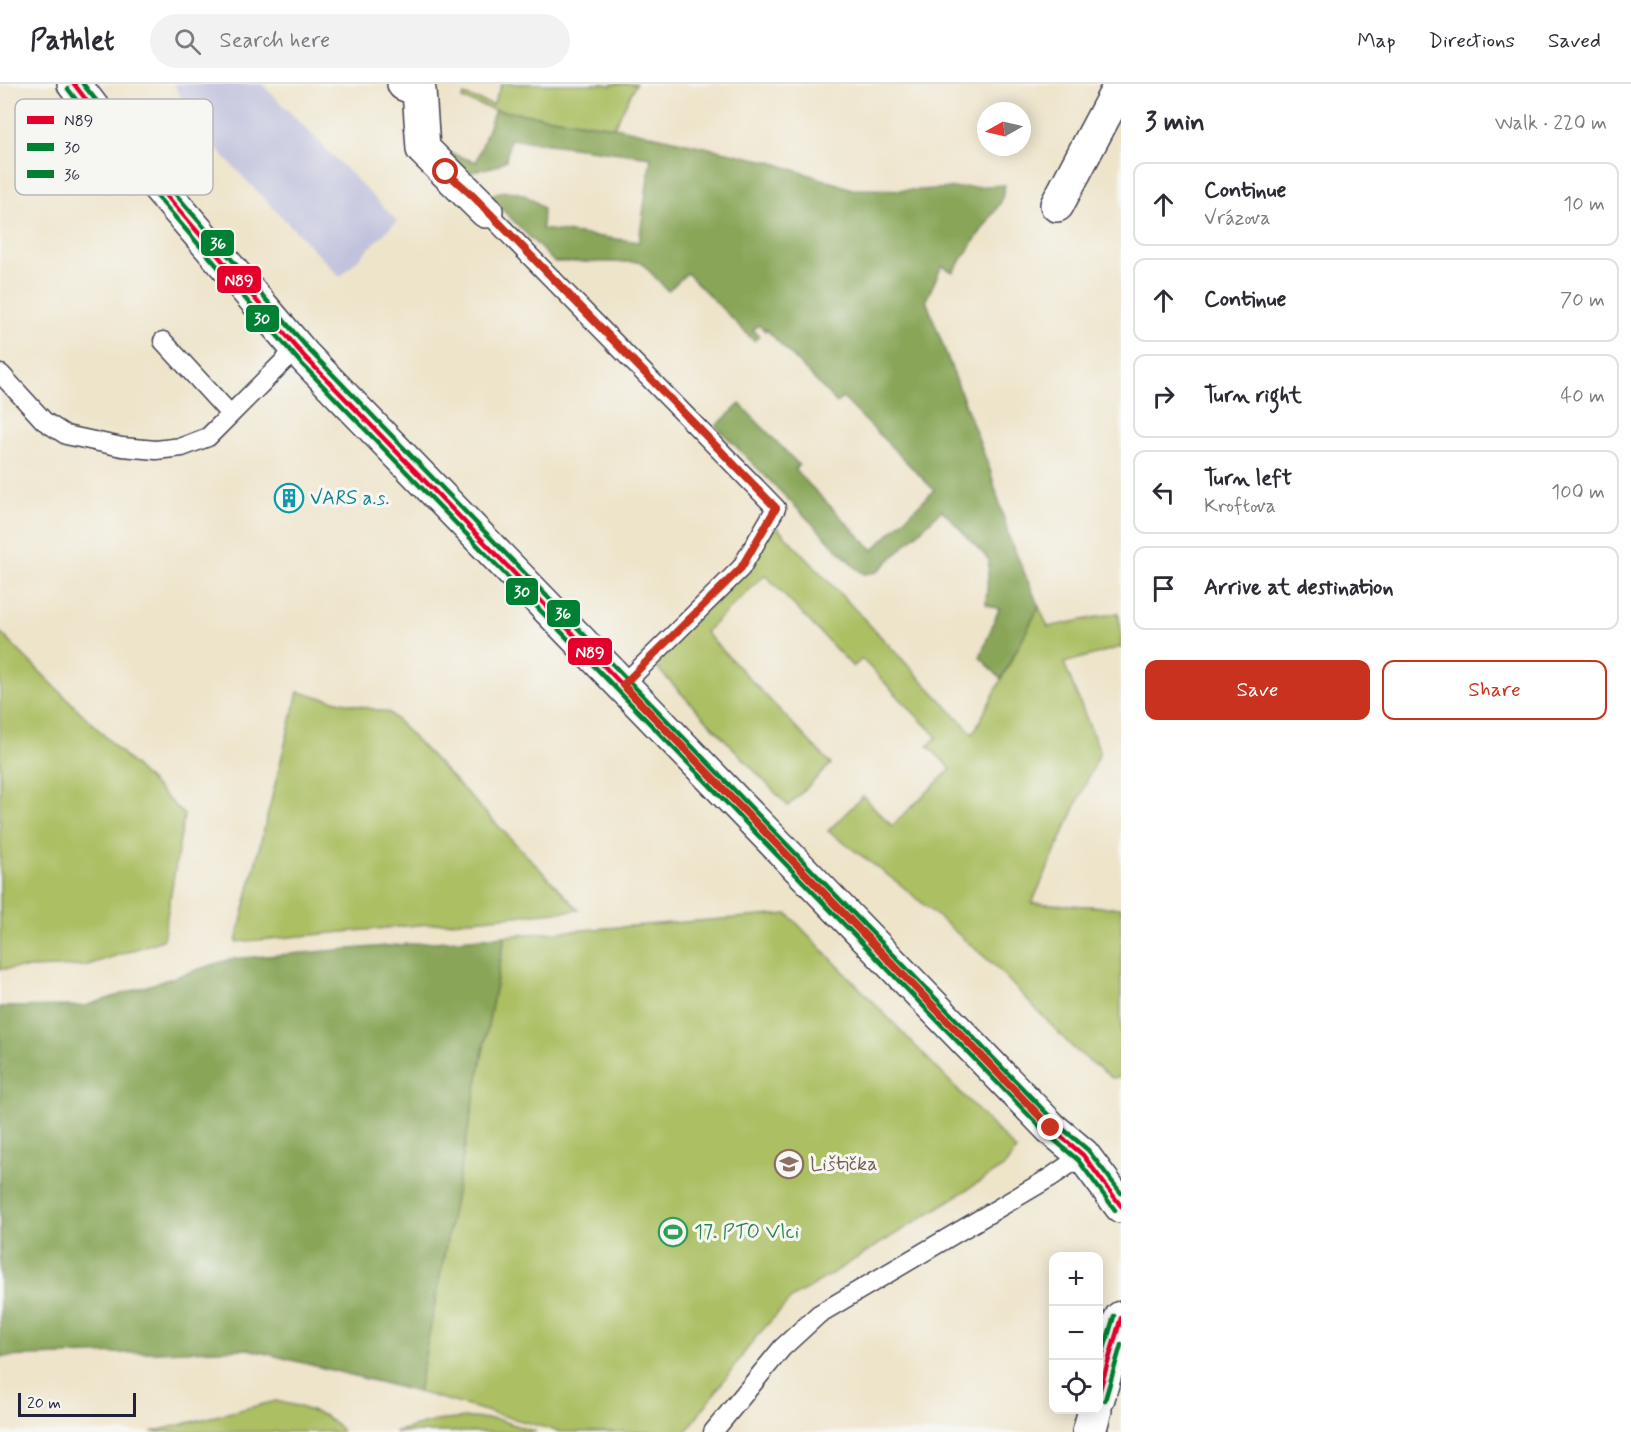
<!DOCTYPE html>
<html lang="en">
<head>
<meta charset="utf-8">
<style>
	:root { --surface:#fff; --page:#f2f2f3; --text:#2b2b33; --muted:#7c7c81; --line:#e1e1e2; --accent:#c8321e }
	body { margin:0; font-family:Mynerve,sans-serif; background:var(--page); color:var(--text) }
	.controls { position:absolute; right:18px; bottom:18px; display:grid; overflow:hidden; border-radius:12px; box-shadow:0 3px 15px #0003 }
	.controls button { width:54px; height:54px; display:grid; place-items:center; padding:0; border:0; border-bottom:2px solid var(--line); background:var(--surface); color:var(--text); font:30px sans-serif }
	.compass { position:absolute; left:977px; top:18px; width:54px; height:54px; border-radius:50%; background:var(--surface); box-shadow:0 3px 15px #0003; rotate:262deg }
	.scale { position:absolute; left:18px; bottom:15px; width:118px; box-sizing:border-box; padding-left:6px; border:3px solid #22223b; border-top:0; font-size:16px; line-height:21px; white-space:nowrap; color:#22223b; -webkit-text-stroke:4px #f6f6f2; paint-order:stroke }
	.stop { position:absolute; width:18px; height:18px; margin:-14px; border:4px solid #c8321e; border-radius:50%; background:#fff }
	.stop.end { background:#c8321e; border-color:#fff; box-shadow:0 2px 6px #0008 }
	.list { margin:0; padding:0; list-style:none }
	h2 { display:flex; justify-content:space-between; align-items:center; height:78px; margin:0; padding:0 24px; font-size:26px }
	h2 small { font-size:20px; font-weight:400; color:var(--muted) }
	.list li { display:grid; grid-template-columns:39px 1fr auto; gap:18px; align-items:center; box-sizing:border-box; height:84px; margin:0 12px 12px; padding:0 12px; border:2px solid var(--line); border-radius:12px }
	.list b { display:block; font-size:22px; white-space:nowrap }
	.list p { margin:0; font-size:20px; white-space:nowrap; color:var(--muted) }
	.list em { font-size:20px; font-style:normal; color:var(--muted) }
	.actions { display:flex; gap:12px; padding:18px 24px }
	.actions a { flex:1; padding:14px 0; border:2px solid var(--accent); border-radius:12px; text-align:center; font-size:21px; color:var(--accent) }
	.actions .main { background:var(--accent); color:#fff }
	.icon { flex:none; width:33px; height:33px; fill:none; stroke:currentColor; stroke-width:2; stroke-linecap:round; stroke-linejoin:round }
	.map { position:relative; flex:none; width:1121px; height:1348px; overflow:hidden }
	header { display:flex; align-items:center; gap:36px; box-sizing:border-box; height:84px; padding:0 30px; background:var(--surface); border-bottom:2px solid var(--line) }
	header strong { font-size:28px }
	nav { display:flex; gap:33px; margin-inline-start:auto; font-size:21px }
	.search { width:420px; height:54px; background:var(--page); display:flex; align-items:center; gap:15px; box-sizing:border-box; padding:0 21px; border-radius:33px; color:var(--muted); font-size:22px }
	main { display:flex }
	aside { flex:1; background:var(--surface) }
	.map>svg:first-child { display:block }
	.industrial { fill:#c1c2dd }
	.green { fill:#acbf63; stroke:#67704f; stroke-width:1.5 }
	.forest { fill:#89a659; stroke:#56644a; stroke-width:1.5 }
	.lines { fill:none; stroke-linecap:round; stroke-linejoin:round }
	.service-casing { stroke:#413f50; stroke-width:21 }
	.minor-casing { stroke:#413f50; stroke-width:36 }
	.tertiary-casing { stroke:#413f50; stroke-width:36 }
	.service { stroke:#fff; stroke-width:18 }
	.minor { stroke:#fff; stroke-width:33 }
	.tertiary { stroke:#fff; stroke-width:33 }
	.bus-1-casing { stroke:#f6f6f2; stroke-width:9 }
	.bus-2-casing { stroke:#f6f6f2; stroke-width:9 }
	.bus-3-casing { stroke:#f6f6f2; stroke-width:9 }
	.bus-1 { stroke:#e4002b; stroke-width:4.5 }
	.bus-2 { stroke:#008033; stroke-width:4.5 }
	.bus-3 { stroke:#008033; stroke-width:4.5 }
	.route { stroke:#c8321e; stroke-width:8 }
	.labels { text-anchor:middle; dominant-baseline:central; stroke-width:6; stroke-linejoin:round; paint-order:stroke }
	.culture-label { font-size:20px; fill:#0d838f; stroke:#f6f6f2; text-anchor:start }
	.education-label { font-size:20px; fill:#785e54; stroke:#f6f6f2; text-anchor:start }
	.leisure-label { font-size:20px; fill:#27864d; stroke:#f6f6f2; text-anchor:start }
	.key { fill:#f6f6f2; stroke:#b6b6bb; stroke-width:1.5 }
	.key-label { font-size:16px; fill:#22223b }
	.line-badge { stroke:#f6f6f2; stroke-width:2 }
	.badge-label { font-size:16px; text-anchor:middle; font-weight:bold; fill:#fff }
</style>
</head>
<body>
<header>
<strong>Pathlet</strong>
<div class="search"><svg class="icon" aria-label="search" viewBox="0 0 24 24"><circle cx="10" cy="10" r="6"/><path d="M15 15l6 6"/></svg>Search here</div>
<nav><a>Map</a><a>Directions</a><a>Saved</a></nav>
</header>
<main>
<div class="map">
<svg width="1121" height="1348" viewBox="0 0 1121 1348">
	<rect width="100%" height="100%" fill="#f6f6f2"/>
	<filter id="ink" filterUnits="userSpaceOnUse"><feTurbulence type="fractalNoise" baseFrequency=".0167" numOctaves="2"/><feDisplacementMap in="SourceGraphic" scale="12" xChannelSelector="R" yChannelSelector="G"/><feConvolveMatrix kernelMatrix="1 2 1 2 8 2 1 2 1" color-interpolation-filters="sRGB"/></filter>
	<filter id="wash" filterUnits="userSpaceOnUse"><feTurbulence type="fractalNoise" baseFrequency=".008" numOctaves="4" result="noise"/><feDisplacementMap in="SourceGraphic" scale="24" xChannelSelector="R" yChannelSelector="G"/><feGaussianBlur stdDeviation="1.35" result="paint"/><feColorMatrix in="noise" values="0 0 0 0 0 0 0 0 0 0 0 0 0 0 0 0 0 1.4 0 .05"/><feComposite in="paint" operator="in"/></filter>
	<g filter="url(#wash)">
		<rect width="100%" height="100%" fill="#eee4ca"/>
		<!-- industrial -->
		<path class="industrial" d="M 174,0 L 262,0 L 397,137 L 340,193 L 198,46 Z"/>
		<!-- green -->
		<g class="green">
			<path d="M 502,0 L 606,0 L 611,2 L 612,0 L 636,0 L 614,43 L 495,26 L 462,15 L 464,11 L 493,21 Z"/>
			<path d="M 775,441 L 973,650 L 1039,523 L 1048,543 L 1118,529 L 1121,545 L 1121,563 L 1064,579 L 1100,668 L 1032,819 L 1121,824 L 1121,993 L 1112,994 L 1074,965 L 994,881 L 901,801 L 828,747 L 863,712 L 892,742 L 951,685 L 928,662 L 937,653 L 862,575 L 853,583 L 765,491 L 705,548 L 831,680 L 788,722 L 644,570 Z"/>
			<path d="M 0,548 L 184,731 L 163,856 L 85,882 L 0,885 Z"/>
			<path d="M 298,608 L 390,629 L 579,826 L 236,858 Z"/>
			<path d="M 788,830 L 1016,1066 L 1005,1082 L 791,1215 L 756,1253 L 686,1348 L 561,1348 L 418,1308 L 505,852 Z"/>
			<path d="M 276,1317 L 297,1322 L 325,1332 L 341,1345 L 341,1348 L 151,1348 Z"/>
			<path d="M 466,1334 L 496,1335 L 536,1348 L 394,1348 L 435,1337 Z"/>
		</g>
		<!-- forest -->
		<g class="forest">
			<path d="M 495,26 L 620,44 L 771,78 L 852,105 L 919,106 L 1005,101 L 1001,118 L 953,188 L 942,182 L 926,216 L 990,386 L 1009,453 L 1039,523 L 1001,595 L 980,573 L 999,525 L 986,520 L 989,476 L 942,426 L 877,488 L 864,490 L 856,484 L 716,342 L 740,320 L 799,381 L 795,386 L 873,466 L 934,406 L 843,314 L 837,319 L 766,245 L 765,247 L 759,241 L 753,246 L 759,252 L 754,257 L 687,189 L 668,207 L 641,178 L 554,178 L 492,115 L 492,111 C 510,102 531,111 543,125 L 542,145 L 639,158 L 651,73 L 510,55 L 506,76 L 496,82 L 467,89 L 446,68 L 476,78 Z"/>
			<path d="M 505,852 L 418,1308 L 248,1265 L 0,1273 L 0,923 L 85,922 L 231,875 Z"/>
		</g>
	</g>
	<g filter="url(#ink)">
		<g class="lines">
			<!-- service casing -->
			<g class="service-casing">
				<g id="service">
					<path d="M 486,127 L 776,424 L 741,484 L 623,601"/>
					<path d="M 163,257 L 230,330"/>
					<path d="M 1,290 L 44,337 L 66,351 L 122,363 L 156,366 L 182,363 L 208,353 L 297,264"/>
					<path d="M 713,1348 L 782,1264 L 819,1230 L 1051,1093 L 1083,1071"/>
				</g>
			</g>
			<!-- minor casing -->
			<g class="minor-casing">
				<g id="minor">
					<path d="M 404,0 L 419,6 L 423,65 L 486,127"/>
					<path d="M 1057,121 L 1121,0"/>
				</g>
			</g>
			<!-- tertiary casing -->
			<g class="tertiary-casing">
				<g id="tertiary">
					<path d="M 74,0 L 100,34 L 304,272 L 1051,1044 L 1083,1071 L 1121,1122"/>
					<path d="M 1098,1314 L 1121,1234"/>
					<path d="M 1089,1348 L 1095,1326"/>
				</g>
			</g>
			<!-- service -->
			<use href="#service" class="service"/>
			<!-- minor -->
			<use href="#minor" class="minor"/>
			<!-- tertiary -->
			<use href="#tertiary" class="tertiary"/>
			<!-- bus-1 casing -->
			<g class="bus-1-casing">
				<g id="bus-1">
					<path d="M 74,0 L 100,34 L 304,272 L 1051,1044 L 1083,1071 L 1121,1122"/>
					<path d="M 1098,1312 L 1121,1234"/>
				</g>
			</g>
			<!-- bus-2 casing -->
			<g class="bus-2-casing">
				<g id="bus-2">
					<path d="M 68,5 L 94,39 L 299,277 L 1046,1049 L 1078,1076 L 1115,1126"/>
					<path d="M 1105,1316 L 1121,1261"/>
				</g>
			</g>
			<!-- bus-3 casing -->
			<g class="bus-3-casing">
				<g id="bus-3">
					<path d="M 83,0 L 106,29 L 310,267 L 1056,1039 L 1088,1066 L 1121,1109"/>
					<path d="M 1098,1285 L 1114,1232"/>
				</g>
			</g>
			<!-- bus-1 -->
			<use href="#bus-1" class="bus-1"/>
			<!-- bus-2 -->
			<use href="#bus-2" class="bus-2"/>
			<!-- bus-3 -->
			<use href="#bus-3" class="bus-3"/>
		</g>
	</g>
	<g class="lines" filter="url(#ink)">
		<!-- route -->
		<path class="route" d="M 446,88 L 472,111 L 776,424 L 741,484 L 623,601 L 1051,1044"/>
	</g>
	<!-- icons -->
	<defs>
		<g id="building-ring" transform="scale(1.5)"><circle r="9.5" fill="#f6f6f2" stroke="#0f9aa8" stroke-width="1.5"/><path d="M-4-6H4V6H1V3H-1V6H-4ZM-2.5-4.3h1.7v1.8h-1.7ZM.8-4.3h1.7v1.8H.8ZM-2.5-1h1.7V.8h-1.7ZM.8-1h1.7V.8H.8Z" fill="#0f9aa8"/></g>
		<g id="school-ring" transform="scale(1.5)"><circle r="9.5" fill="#f6f6f2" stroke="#8d6e63" stroke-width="1.5"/><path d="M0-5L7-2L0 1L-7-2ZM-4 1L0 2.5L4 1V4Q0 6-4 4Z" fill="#8d6e63"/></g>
		<g id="stadium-ring" transform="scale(1.5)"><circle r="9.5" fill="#f6f6f2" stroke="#2e9e5b" stroke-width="1.5"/><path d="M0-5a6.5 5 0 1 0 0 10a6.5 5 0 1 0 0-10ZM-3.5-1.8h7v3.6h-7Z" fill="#2e9e5b"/></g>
	</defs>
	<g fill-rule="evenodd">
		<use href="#building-ring" x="289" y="414"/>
		<use href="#school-ring" x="789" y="1080"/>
		<use href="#stadium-ring" x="673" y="1148"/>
	</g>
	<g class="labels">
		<!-- culture labels -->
		<g class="culture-label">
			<text x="310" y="414">VARS a.s.</text>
		</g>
		<!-- education labels -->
		<g class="education-label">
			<text x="810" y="1080">Lištička</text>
		</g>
		<!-- leisure labels -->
		<g class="leisure-label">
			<text x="694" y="1148">17. PTO Vlci</text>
		</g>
	</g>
	<!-- legend -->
	<rect x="15" y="15" width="198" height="96" rx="9" class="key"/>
	<rect x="27" y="32" width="27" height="8" fill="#e4002b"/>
	<rect x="27" y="59" width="27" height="8" fill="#008033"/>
	<rect x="27" y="86" width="27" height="8" fill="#008033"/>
	<g class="key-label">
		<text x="64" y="42">N89</text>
		<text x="64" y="69">30</text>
		<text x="64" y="96">36</text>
	</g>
	<g class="line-badge">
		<rect x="200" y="145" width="35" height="28" rx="6" fill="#008033"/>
		<rect x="216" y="181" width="46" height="29" rx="6" fill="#e4002b"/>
		<rect x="245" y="220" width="35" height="29" rx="6" fill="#008033"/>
		<rect x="505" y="493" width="34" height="29" rx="6" fill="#008033"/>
		<rect x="546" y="515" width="35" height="29" rx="6" fill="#008033"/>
		<rect x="567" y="553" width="46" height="29" rx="6" fill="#e4002b"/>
	</g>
	<g class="badge-label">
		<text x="218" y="165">36</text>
		<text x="239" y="202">N89</text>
		<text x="262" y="240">30</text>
		<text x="522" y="513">30</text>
		<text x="563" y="535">36</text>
		<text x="590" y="574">N89</text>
	</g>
</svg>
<div class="controls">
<button>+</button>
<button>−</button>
<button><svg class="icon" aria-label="locate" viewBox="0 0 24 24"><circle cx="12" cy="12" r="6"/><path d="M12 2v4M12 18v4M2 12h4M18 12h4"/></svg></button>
</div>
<svg class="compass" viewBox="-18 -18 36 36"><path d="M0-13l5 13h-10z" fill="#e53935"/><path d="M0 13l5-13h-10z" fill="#7c7c81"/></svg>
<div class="scale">20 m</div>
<div class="stop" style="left:446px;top:88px"></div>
<div class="stop end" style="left:1051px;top:1044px"></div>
</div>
<aside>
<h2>3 min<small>Walk · 220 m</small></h2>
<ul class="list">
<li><svg class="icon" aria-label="ahead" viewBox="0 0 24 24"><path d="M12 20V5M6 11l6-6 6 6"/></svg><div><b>Continue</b><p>Vrázova</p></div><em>10 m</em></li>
<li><svg class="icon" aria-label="ahead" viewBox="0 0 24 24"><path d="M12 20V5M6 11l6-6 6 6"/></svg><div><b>Continue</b></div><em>70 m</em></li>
<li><svg class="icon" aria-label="right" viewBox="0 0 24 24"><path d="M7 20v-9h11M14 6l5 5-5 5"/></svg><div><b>Turn right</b></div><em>40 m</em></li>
<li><svg class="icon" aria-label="left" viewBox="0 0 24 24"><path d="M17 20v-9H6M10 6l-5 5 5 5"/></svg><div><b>Turn left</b><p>Kroftova</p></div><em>100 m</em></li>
<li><svg class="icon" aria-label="arrive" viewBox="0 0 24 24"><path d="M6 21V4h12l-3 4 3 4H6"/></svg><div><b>Arrive at destination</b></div></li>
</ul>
<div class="actions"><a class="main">Save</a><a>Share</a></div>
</aside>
</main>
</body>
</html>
